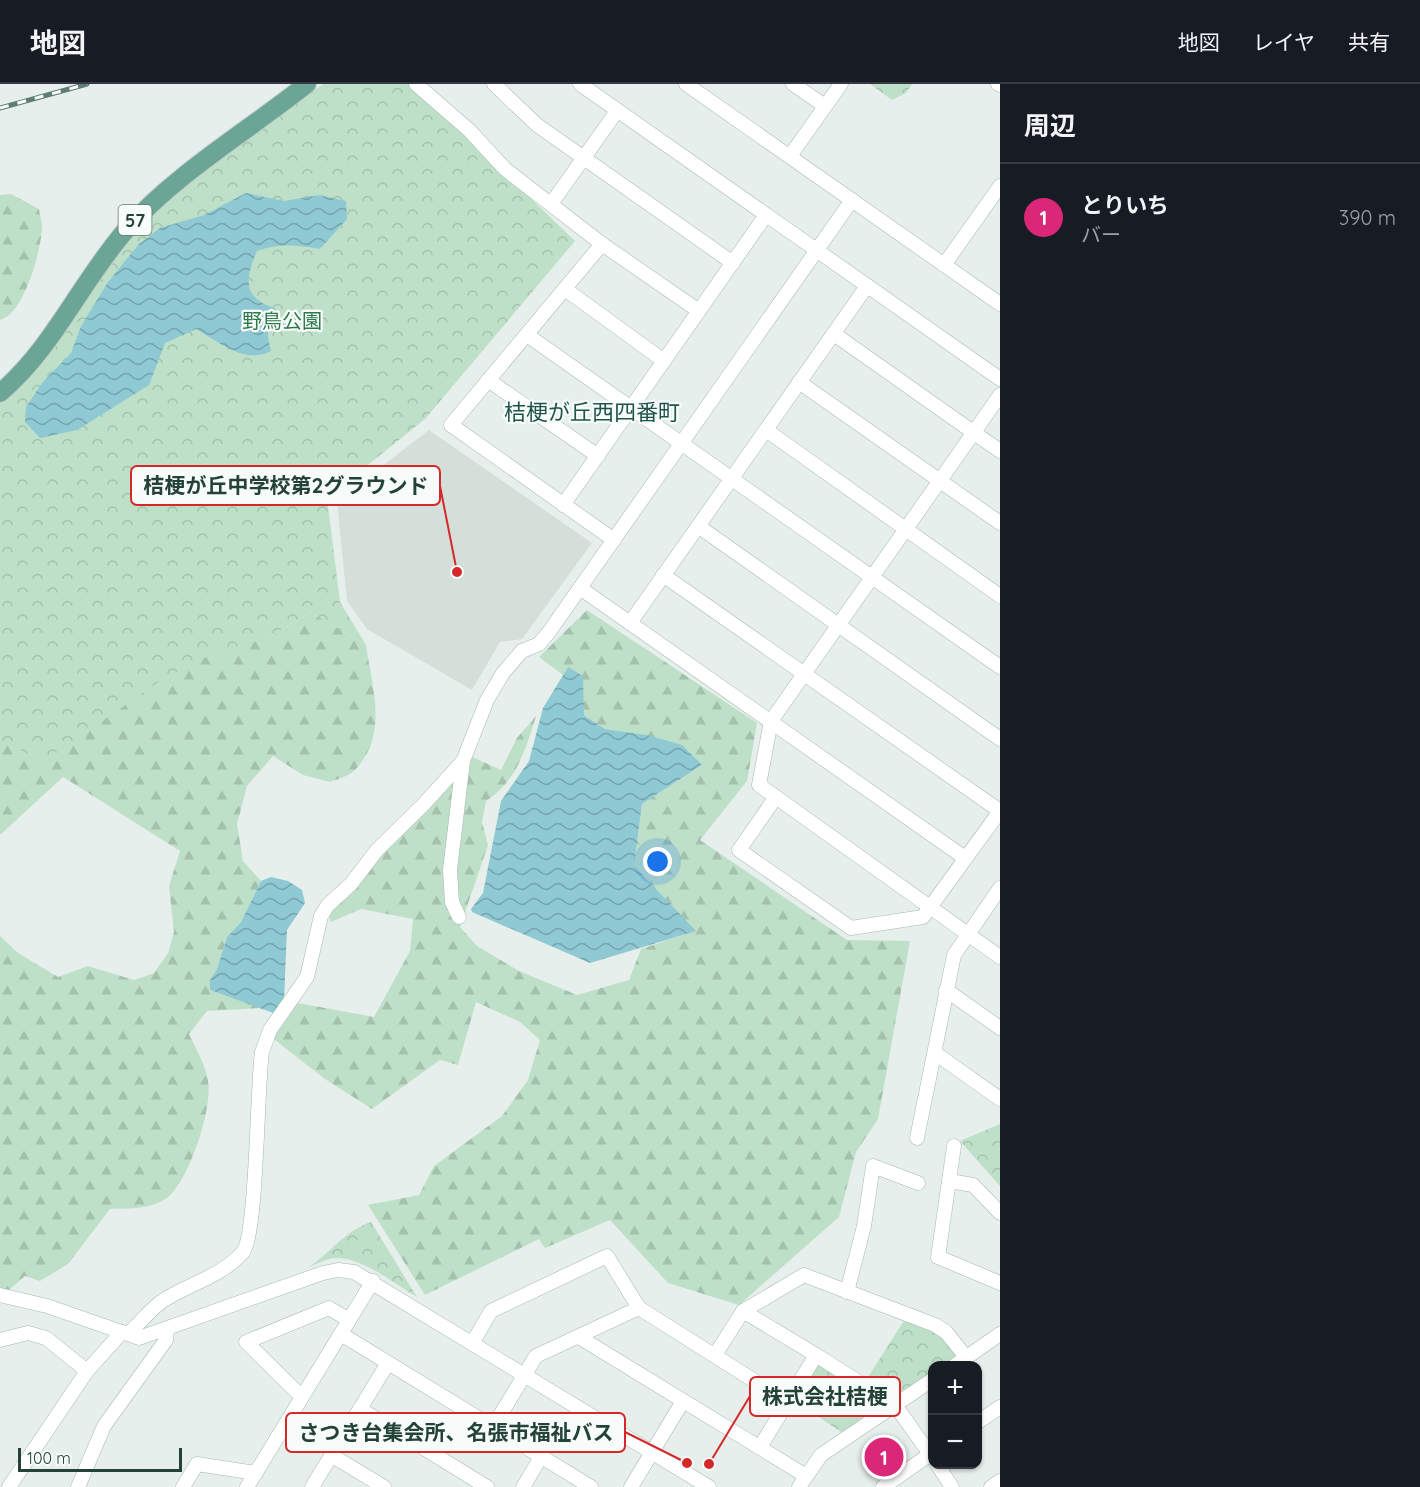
<!DOCTYPE html>
<html lang="ja">
<head>
<meta charset="utf-8">
<style>
	:root { --surface:#171b24; --page:#242831; --text:#f1f3f6; --muted:#9ea1a6; --line:#363941; --accent:#db2777 }
	body { margin:0; font-family:Quicksand,"Noto Sans JP",sans-serif; background:var(--page); color:var(--text) }
	.controls { position:absolute; right:18px; bottom:18px; display:grid; overflow:hidden; border-radius:12px; box-shadow:0 2px 4px #0004 }
	.controls button { width:54px; height:54px; display:grid; place-items:center; padding:0; border:0; border-bottom:2px solid var(--line); background:var(--surface); color:var(--text); font:30px sans-serif }
	.scale { position:absolute; left:18px; bottom:15px; width:164px; box-sizing:border-box; padding-left:6px; border:3px solid #24423a; border-top:0; font-size:16px; line-height:21px; white-space:nowrap; color:#24423a; -webkit-text-stroke:4px #f7fbf9; paint-order:stroke }
	.you { position:absolute; left:658px; top:778px; width:21px; height:21px; margin:-15px; border:4px solid #fff; border-radius:50%; background:#1a73e8; box-shadow:0 0 0 9px #1a73e833 }
	.badge { display:grid; place-items:center; width:39px; height:39px; border-radius:50%; background:var(--accent); color:#fff; font-size:20px; font-weight:700 }
	.pin { position:absolute; translate:-50% -50%; border:3px solid #fff; box-shadow:0 2px 6px #0006 }
	.list { margin:0; padding:0; list-style:none }
	h2 { display:flex; justify-content:space-between; align-items:center; height:78px; margin:0; padding:0 24px; font-size:26px }
	h2 small { font-size:20px; font-weight:400; color:var(--muted) }
	.list li { display:grid; grid-template-columns:39px 1fr auto; gap:18px; align-items:center; box-sizing:border-box; height:108px; padding:0 24px; border-top:2px solid var(--line) }
	.list b { display:block; font-size:22px; white-space:nowrap }
	.list p { margin:0; font-size:20px; white-space:nowrap; color:var(--muted) }
	.list em { font-size:20px; font-style:normal; color:var(--muted) }
	.map { position:relative; flex:none; width:1000px; height:1403px; overflow:hidden }
	header { display:flex; align-items:center; gap:36px; box-sizing:border-box; height:84px; padding:0 30px; background:var(--surface); border-bottom:2px solid var(--line) }
	header strong { font-size:28px }
	nav { display:flex; gap:33px; margin-inline-start:auto; font-size:21px }
	main { display:flex }
	aside { flex:1; background:var(--surface) }
	.map>svg:first-child { display:block }
	.built { fill:#d4dfda }
	.forest { fill:url(#forest-firs) }
	.park { fill:url(#park-crowns) }
	.water { fill:url(#water-waves) }
	.lines { fill:none; stroke-linecap:round; stroke-linejoin:round }
	.minor-casing { stroke:#a8b8b2; stroke-width:15 }
	.major-casing { stroke:#c2cac8; stroke-width:20 }
	.minor { stroke:#fff; stroke-width:14 }
	.major { stroke:#6aa596; stroke-width:18 }
	.rail-casing { stroke:#5f7d75; stroke-width:5 }
	.rail { stroke:#f7fbf9; stroke-width:3; stroke-dasharray:9; stroke-linecap:butt }
	.labels { text-anchor:middle; dominant-baseline:central; stroke-width:4.5; stroke-linejoin:round; paint-order:stroke }
	.shield { fill:#f7fbf9; stroke:#637a73; stroke-width:1.5 }
	.shield-label { font-size:18px; font-weight:bold; fill:#24423a }
	.park-label { font-size:20px; fill:#2d7a4b; stroke:#f7fbf9 }
	.quarter-label { font-size:22px; fill:#1f5548; stroke:#f7fbf9 }
	.leader { fill:none; stroke:#d62828; stroke-width:2 }
	.callout-dot { fill:#d62828; stroke:#f7fbf9; stroke-width:2 }
	.callout { fill:#f7fbf9; stroke:#d62828; stroke-width:2 }
	.callout-label { font-size:21px; text-anchor:middle; font-weight:bold; fill:#24423a }
</style>
</head>
<body>
<header>
<strong>地図</strong>
<nav><a>地図</a><a>レイヤ</a><a>共有</a></nav>
</header>
<main>
<div class="map">
<svg width="1000" height="1403" viewBox="0 0 1000 1403">
	<defs>
		<pattern id="forest-firs" width="22" height="20" patternUnits="userSpaceOnUse" patternTransform="scale(1.5)"><rect width="22" height="20" fill="#bfe0c8"/><path d="M5 1l3.5 6h-7zM16 11l3.5 6h-7z" fill="#a4c1ad"/></pattern>
		<pattern id="park-crowns" width="20" height="18" patternUnits="userSpaceOnUse" patternTransform="scale(1.5)"><rect width="20" height="18" fill="#bfe0c8"/><path d="M2 6a3 3 0 1 1 6 0M12 15a3 3 0 1 1 6 0" fill="none" stroke="#a4c1ad"/></pattern>
		<pattern id="water-waves" width="16" height="10" patternUnits="userSpaceOnUse" patternTransform="scale(1.5)"><rect width="16" height="10" fill="#8ec9d4"/><path d="M0 5q4-4 8 0t8 0" fill="none" stroke="#74a5ad"/></pattern>
	</defs>
	<rect width="100%" height="100%" fill="#e6efeb"/>
	<!-- built -->
	<path class="built" d="M 429,346 L 592,459 L 522,555 L 500,558 L 472,606 L 367,545 L 347,517 L 337,417 Z"/>
	<!-- forest -->
	<g class="forest">
		<path d="M 11,110 L 39,125 C 40,131 42,138 42,144 C 41,167 24,230 0,236 L 0,111 Z"/>
		<path d="M 0,316 L 267,555 L 310,528 L 366,561 C 372,604 389,650 355,686 C 349,692 338,695 330,698 L 303,691 L 273,672 L 247,702 L 237,740 L 243,777 L 261,797 L 241,838 L 227,853 L 217,885 L 210,896 L 210,906 L 260,924 L 207,927 L 189,950 C 196,965 206,982 208,997 C 213,1024 189,1096 168,1113 C 152,1126 129,1124 110,1125 L 68,1180 L 40,1197 L 25,1192 L 9,1206 L 0,1206 L 0,852 L 18,869 L 58,893 L 88,882 L 134,896 L 154,889 L 168,869 L 174,848 L 169,802 L 180,767 L 63,693 L 0,751 Z"/>
		<path d="M 587,526 L 757,639 L 747,697 L 700,756 L 847,856 L 910,857 L 878,1035 L 856,1068 L 839,1133 L 739,1221 L 668,1199 L 610,1136 L 545,1164 L 539,1155 L 425,1211 L 368,1121 L 419,1111 L 434,1082 L 502,1032 L 528,996 L 540,956 L 520,938 L 476,918 L 458,981 L 440,976 L 372,1025 L 325,995 L 271,953 L 298,919 L 374,933 L 410,867 L 413,835 L 361,825 L 331,838 L 329,832 L 331,823 L 468,671 L 501,686 L 517,654 L 536,632 C 526,665 516,698 486,717 L 482,738 L 488,761 L 460,843 L 477,862 L 519,887 L 577,911 L 629,896 L 641,865 L 695,847 L 634,783 L 642,720 L 701,682 L 647,651 L 605,645 L 583,630 L 568,583 L 563,591 L 539,573 Z"/>
	</g>
	<!-- park -->
	<g class="park">
		<path d="M 323,0 L 412,0 L 575,157 L 425,335 L 327,414 L 340,518 L 366,561 L 310,528 L 267,555 L 216,568 L 163,595 L 43,678 L 5,658 L 0,662 L 0,316 L 128,153 L 186,99 Z"/>
		<path d="M 870,0 L 912,0 L 906,9 L 892,16 Z"/>
		<path d="M 1000,1040 L 1000,1102 L 960,1057 Z"/>
		<path d="M 371,1138 L 417,1213 C 394,1200 364,1174 336,1174 C 328,1174 317,1180 309,1183 C 330,1169 346,1146 371,1138 Z"/>
		<path d="M 905,1235 L 944,1253 L 956,1269 L 955,1274 L 943,1281 L 932,1282 L 932,1289 L 893,1313 L 866,1296 Z"/>
		<path d="M 818,1279 L 883,1319 L 882,1324 L 844,1350 L 794,1316 Z"/>
	</g>
	<!-- water -->
	<g class="water">
		<path d="M 246,109 L 284,117 L 319,111 L 346,117 L 347,135 L 320,165 C 297,161 279,159 257,167 C 245,196 242,213 276,225 C 265,239 267,251 271,267 C 245,281 219,258 196,245 L 165,259 L 149,301 L 77,346 L 40,354 L 25,338 L 26,323 L 42,299 L 71,269 L 81,242 L 108,198 L 139,160 L 160,144 L 204,131 Z"/>
		<path d="M 568,583 L 583,592 L 584,631 L 605,645 L 647,651 L 682,661 L 702,681 L 642,720 L 634,782 L 696,847 L 590,879 L 472,828 L 471,825 L 483,809 L 501,717 L 529,677 L 543,624 Z"/>
		<path d="M 271,793 L 288,797 L 302,806 L 305,819 L 287,846 L 284,916 L 276,930 L 210,906 L 210,896 L 217,885 L 227,853 L 241,838 L 261,797 Z"/>
	</g>
	<g class="lines">
		<!-- minor casing -->
		<g class="minor-casing">
			<g id="minor">
				<path d="M 416,0 L 470,47 L 505,85 L 602,160 L 699,227"/>
				<path d="M 494,0 L 537,41 L 733,179"/>
				<path d="M 580,0 L 1000,295"/>
				<path d="M 686,0 L 1000,220"/>
				<path d="M 793,0 L 825,22"/>
				<path d="M 998,0 L 1000,1"/>
				<path d="M 790,72 L 841,0"/>
				<path d="M 551,120 L 617,27"/>
				<path d="M 602,160 L 451,341 L 614,456"/>
				<path d="M 944,181 L 1000,102"/>
				<path d="M 565,205 L 664,277"/>
				<path d="M 834,250 L 1000,367"/>
				<path d="M 527,251 L 1000,583"/>
				<path d="M 488,296 L 598,372"/>
				<path d="M 799,298 L 1000,439"/>
				<path d="M 1000,311 L 771,637 L 759,701 L 1000,873"/>
				<path d="M 766,346 L 1000,512"/>
				<path d="M 563,421 L 766,131"/>
				<path d="M 698,442 L 1000,655"/>
				<path d="M 663,491 L 1000,727"/>
				<path d="M 580,504 L 965,774"/>
				<path d="M 630,539 L 867,202"/>
				<path d="M 776,713 L 739,766 L 851,844 L 923,833 L 1000,727"/>
				<path d="M 459,833 L 452,818 L 450,786 L 463,677"/>
				<path d="M 946,906 L 1000,944"/>
				<path d="M 935,969 L 1000,1015"/>
				<path d="M 917,1054 L 954,871 L 1000,804"/>
				<path d="M 954,1062 L 938,1173 L 1000,1199"/>
				<path d="M 950,1097 L 973,1101 L 1000,1129"/>
				<path d="M 847,1208 L 864,1142 L 873,1082 L 918,1099"/>
				<path d="M 0,1211 L 47,1222 L 139,1254 L 323,1189 L 338,1186 L 354,1188 L 709,1403"/>
				<path d="M 743,1227 L 816,1271 L 760,1363"/>
				<path d="M 128,1250 C 139,1240 149,1227 161,1218 C 186,1200 219,1195 243,1168 C 257,1151 257,1002 262,968 L 270,946 L 307,893 L 321,832 L 328,821 L 351,800 L 377,766 L 423,721 L 463,677 L 487,616 L 503,589 L 522,567 L 539,560 L 549,548 L 852,116"/>
				<path d="M 341,1250 L 591,1403"/>
				<path d="M 579,1253 L 806,1392"/>
				<path d="M 0,1256 L 28,1249 L 46,1254 L 87,1287"/>
				<path d="M 473,1258 L 491,1227 L 607,1172 L 639,1224 L 788,1318"/>
				<path d="M 715,1271 L 743,1227 L 804,1191 L 935,1241 L 946,1248 L 966,1273"/>
				<path d="M 816,1271 L 895,1321 L 932,1373"/>
				<path d="M 954,1282 L 1000,1250"/>
				<path d="M 301,1312 L 246,1258 L 329,1224 L 349,1236"/>
				<path d="M 360,1325 L 487,1403"/>
				<path d="M 978,1338 L 1000,1323"/>
				<path d="M 493,1343 L 536,1272 L 639,1224"/>
				<path d="M 331,1371 L 384,1403"/>
				<path d="M 937,1380 L 952,1403"/>
				<path d="M 9,1403 L 87,1287 L 122,1248"/>
				<path d="M 78,1403 L 104,1342 L 166,1256 L 167,1246"/>
				<path d="M 183,1403 L 197,1380 L 256,1389"/>
				<path d="M 247,1403 L 373,1197"/>
				<path d="M 312,1403 L 388,1279"/>
				<path d="M 523,1403 L 541,1373"/>
				<path d="M 631,1403 L 683,1317"/>
				<path d="M 799,1403 L 821,1371 L 932,1296"/>
				<path d="M 883,1403 L 932,1369"/>
				<path d="M 991,1403 L 1000,1397"/>
			</g>
		</g>
		<!-- major casing -->
		<g class="major-casing">
			<path id="major" d="M 0,309 C 54,263 80,199 126,146 C 174,91 249,46 307,0"/>
		</g>
		<!-- minor -->
		<use href="#minor" class="minor"/>
		<!-- major -->
		<use href="#major" class="major"/>
		<!-- rail casing -->
		<g class="rail-casing">
			<path id="rail" d="M 0,24 L 87,0"/>
		</g>
		<!-- rail -->
		<use href="#rail" class="rail"/>
	</g>
	<g class="labels">
		<!-- shield labels -->
		<rect class="shield" x="118.5" y="121" width="33" height="30" rx="4.5"/>
		<g class="shield-label">
			<text x="135" y="136">57</text>
		</g>
		<!-- park labels -->
		<g class="park-label">
			<text x="282" y="236">野鳥公園</text>
		</g>
		<!-- quarter labels -->
		<g class="quarter-label">
			<text x="592" y="328">桔梗が丘西四番町</text>
		</g>
	</g>
	<!-- callouts -->
	<path class="leader" d="M457 488L440 402M709 1380L750 1312M687 1379L625 1348"/>
	<g class="callout-dot">
		<circle cx="457" cy="488" r="6"/>
		<circle cx="709" cy="1380" r="6"/>
		<circle cx="687" cy="1379" r="6"/>
	</g>
	<g class="callout">
		<rect x="131" y="382" width="309" height="39" rx="6"/>
		<rect x="750" y="1293" width="150" height="39" rx="6"/>
		<rect x="286" y="1329" width="339" height="39" rx="6"/>
	</g>
	<g class="callout-label">
		<text x="286" y="409">桔梗が丘中学校第2グラウンド</text>
		<text x="825" y="1320">株式会社桔梗</text>
		<text x="456" y="1356">さつき台集会所、名張市福祉バス</text>
	</g>
</svg>
<div class="controls">
<button>+</button>
<button>−</button>
</div>
<div class="scale">100 m</div>
<div class="you"></div>
<div class="pin badge" style="left:884px;top:1373px">1</div>
</div>
<aside>
<h2>周辺<small></small></h2>
<ul class="list">
<li><span class="badge">1</span><div><b>とりいち</b><p>バー</p></div><em>390 m</em></li>
</ul>
</aside>
</main>
</body>
</html>
